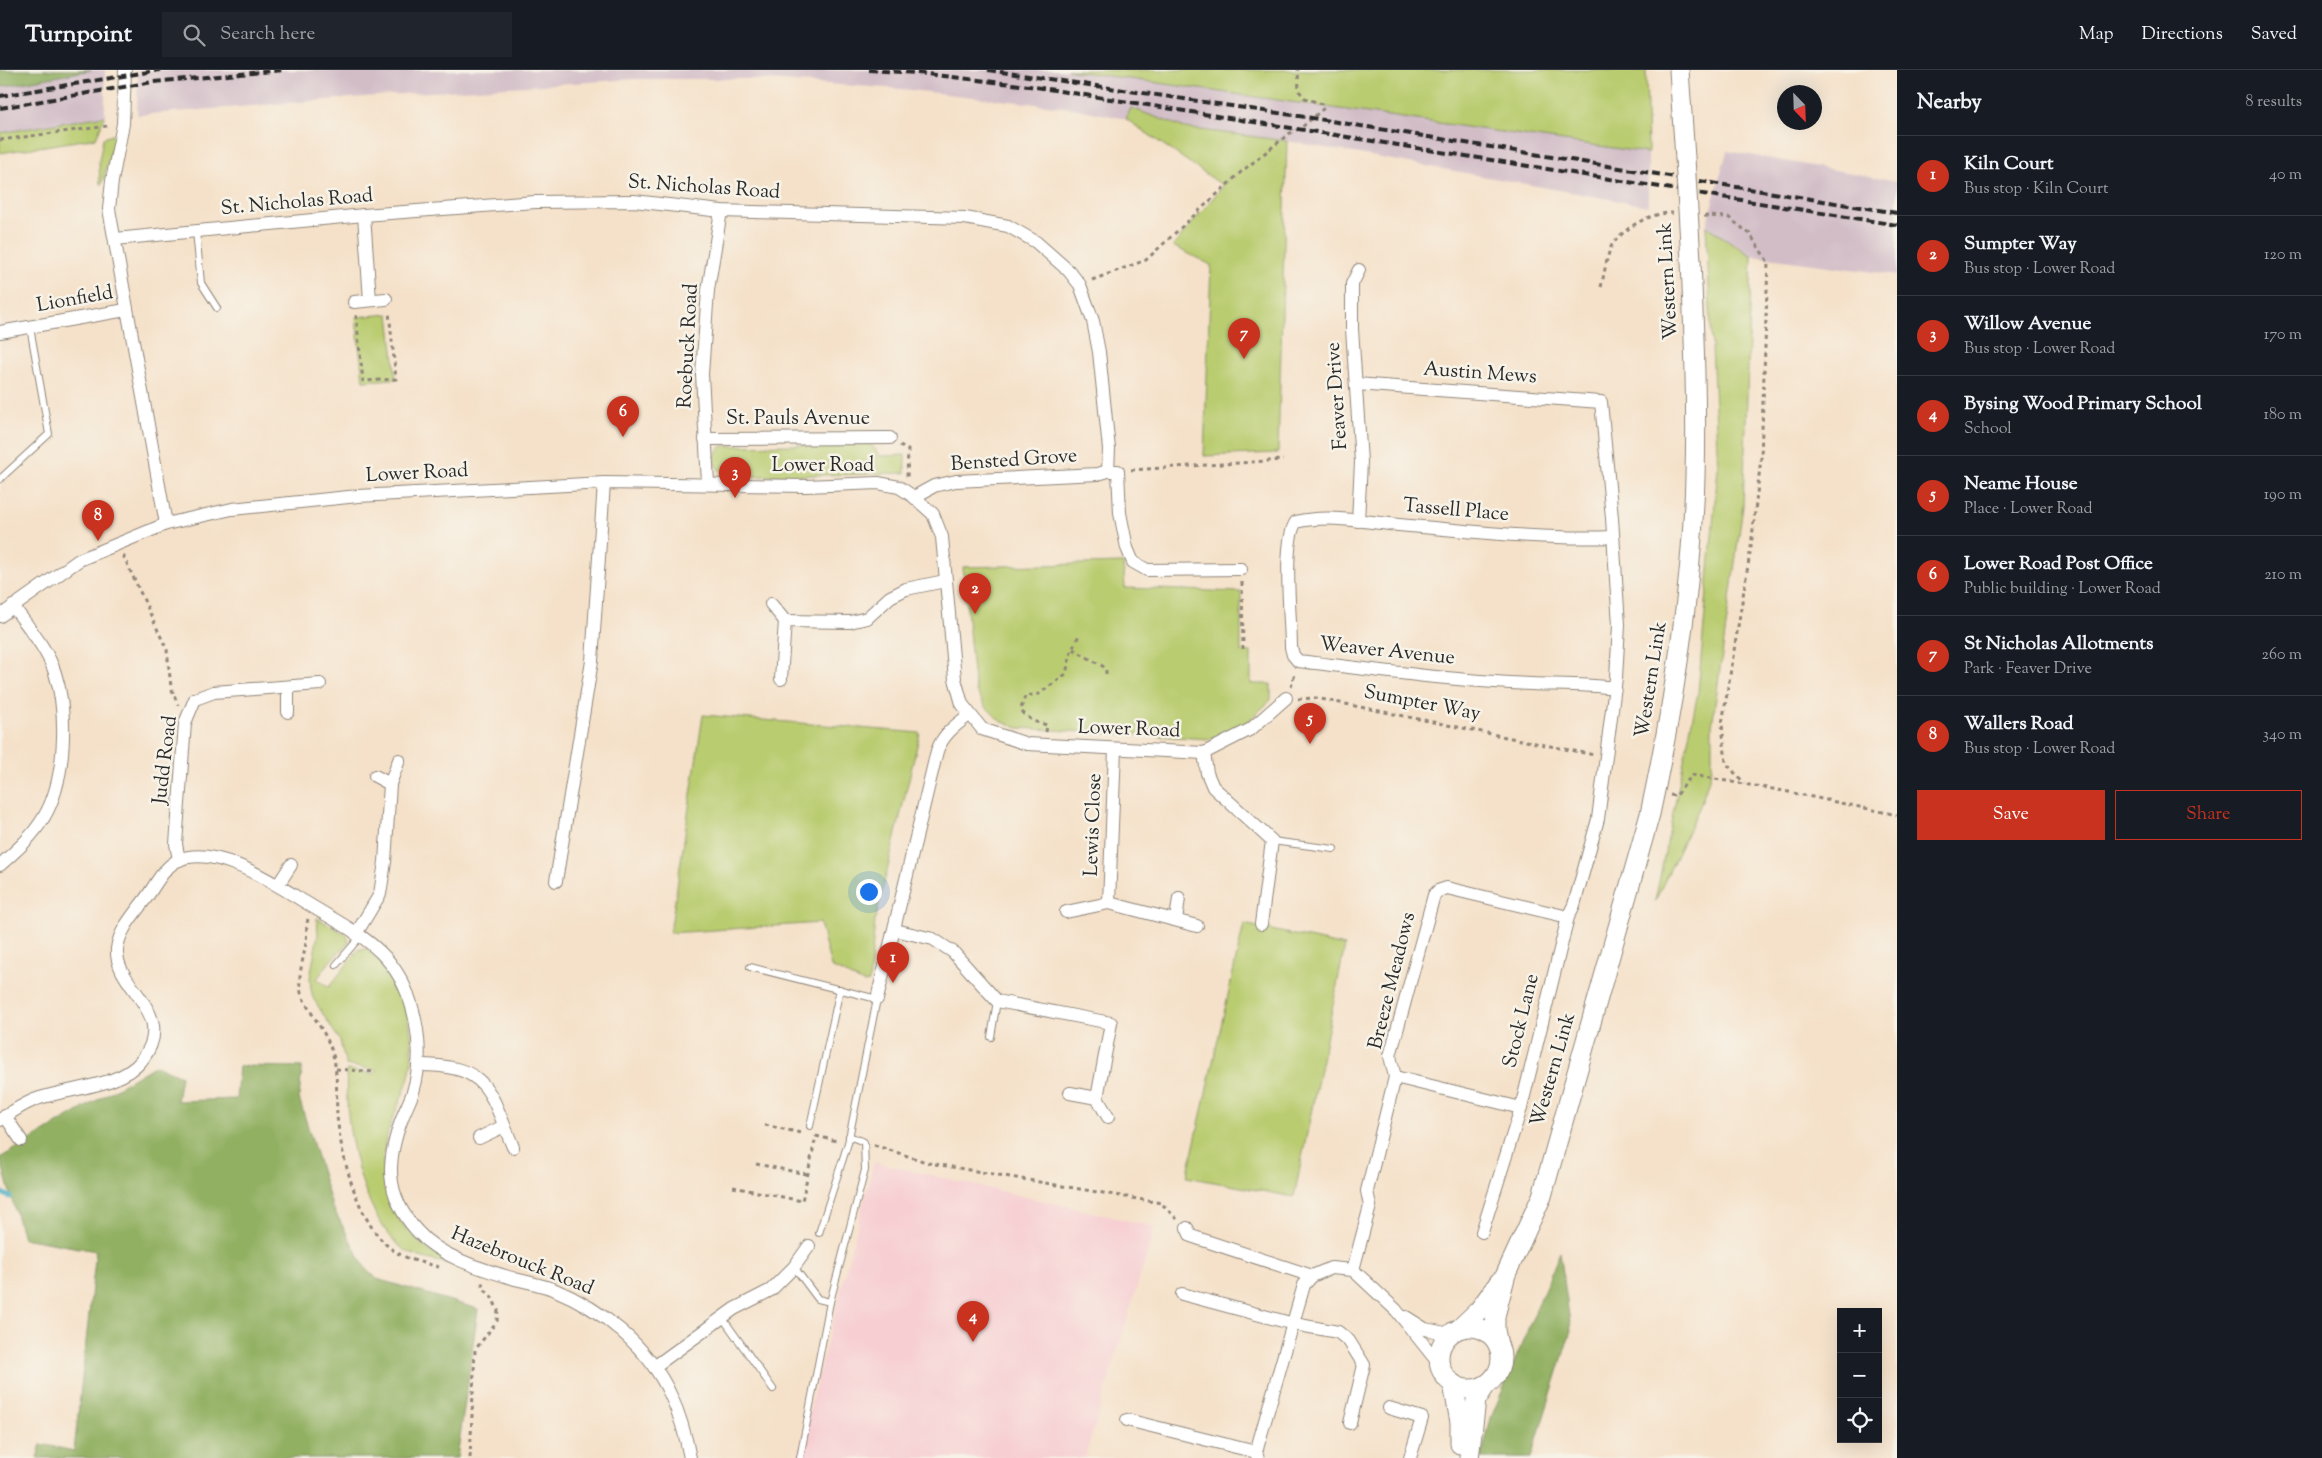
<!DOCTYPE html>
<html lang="en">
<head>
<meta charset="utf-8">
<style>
	:root { --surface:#171b24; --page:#20242c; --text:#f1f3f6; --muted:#9ea1a6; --line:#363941; --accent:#c8321e }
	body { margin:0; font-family:"Sorts Mill Goudy",serif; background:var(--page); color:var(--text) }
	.controls { position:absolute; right:15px; bottom:15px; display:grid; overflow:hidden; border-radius:0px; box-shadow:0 5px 20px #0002 }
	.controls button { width:45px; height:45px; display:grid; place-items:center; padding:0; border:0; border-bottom:1px solid var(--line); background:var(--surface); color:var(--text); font:25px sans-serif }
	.compass { position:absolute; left:1777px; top:15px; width:45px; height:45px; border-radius:50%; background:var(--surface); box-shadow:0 5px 20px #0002; rotate:157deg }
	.you { position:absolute; left:868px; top:821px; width:18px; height:18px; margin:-12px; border:4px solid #fff; border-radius:50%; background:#1a73e8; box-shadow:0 0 0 8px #1a73e833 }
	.badge { display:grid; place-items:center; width:32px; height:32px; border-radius:50%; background:var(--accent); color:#fff; font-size:16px; font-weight:700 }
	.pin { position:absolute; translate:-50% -41px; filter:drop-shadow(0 1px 2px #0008) }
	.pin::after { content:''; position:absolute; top:26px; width:18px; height:15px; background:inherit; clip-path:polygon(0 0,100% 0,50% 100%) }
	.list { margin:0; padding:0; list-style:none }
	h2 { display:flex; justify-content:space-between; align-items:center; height:65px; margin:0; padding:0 20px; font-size:21px }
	h2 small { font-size:16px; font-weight:400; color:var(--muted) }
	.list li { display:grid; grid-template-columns:32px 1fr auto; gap:15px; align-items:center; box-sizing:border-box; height:80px; padding:0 20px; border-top:1px solid var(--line) }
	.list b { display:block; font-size:19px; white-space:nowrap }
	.list p { margin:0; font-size:16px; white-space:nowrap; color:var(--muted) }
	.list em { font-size:16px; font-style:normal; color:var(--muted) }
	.actions { display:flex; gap:10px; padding:15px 20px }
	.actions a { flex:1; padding:11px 0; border:1px solid var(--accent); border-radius:0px; text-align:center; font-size:18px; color:var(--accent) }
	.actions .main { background:var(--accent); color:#fff }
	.icon { flex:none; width:28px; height:28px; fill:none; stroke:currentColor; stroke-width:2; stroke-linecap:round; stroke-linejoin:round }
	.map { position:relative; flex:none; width:1897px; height:1388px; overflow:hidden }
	header { display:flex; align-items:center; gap:30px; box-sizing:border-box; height:70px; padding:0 25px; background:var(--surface); border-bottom:1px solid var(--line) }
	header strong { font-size:24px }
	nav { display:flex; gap:28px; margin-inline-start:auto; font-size:18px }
	.search { width:350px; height:45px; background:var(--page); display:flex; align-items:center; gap:12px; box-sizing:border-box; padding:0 18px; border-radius:0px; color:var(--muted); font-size:19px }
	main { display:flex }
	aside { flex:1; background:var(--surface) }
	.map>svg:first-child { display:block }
	.built { fill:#f7cfd3 }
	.industrial { fill:#d2bdc7 }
	.green { fill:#b9cc6f; stroke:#727c4d }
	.forest { fill:#92b062; stroke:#5e6e46 }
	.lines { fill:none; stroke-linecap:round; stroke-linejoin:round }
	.stream { stroke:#47aec6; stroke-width:5 }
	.lane-casing { stroke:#90867a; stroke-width:8 }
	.street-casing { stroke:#90867a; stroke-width:14 }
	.secondary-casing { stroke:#90867a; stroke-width:21 }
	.path { stroke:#90867a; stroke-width:3; stroke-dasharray:4 4; stroke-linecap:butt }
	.lane { stroke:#fff; stroke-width:6 }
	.street { stroke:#fff; stroke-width:12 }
	.secondary { stroke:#fff; stroke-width:19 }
	.rail { stroke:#2b2b2b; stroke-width:4; stroke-dasharray:8 4; stroke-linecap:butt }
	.secondary-bridge-casing { stroke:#90867a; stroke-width:21; stroke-linecap:butt }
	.secondary-bridge { stroke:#fff; stroke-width:19 }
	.labels { text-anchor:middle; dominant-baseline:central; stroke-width:5; stroke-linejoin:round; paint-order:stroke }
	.street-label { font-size:20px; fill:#2b2b2b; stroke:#f7f3e8 }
</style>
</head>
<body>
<header>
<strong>Turnpoint</strong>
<div class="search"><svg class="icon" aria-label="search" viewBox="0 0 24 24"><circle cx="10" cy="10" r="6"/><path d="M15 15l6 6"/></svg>Search here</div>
<nav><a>Map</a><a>Directions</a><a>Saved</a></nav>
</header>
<main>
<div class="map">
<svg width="1897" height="1388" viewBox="0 0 1897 1388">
	<rect width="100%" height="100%" fill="#f7f3e8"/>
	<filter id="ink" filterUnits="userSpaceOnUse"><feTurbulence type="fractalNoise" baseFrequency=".02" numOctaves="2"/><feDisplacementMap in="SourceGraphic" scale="10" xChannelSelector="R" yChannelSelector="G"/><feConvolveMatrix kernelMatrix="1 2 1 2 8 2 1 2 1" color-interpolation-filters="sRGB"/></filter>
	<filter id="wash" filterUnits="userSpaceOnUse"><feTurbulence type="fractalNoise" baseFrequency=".0096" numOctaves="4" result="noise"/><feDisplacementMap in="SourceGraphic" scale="20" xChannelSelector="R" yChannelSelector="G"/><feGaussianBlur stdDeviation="1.12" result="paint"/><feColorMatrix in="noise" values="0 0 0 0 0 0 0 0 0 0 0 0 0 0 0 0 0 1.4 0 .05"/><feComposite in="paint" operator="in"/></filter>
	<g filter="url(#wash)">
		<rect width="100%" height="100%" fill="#f5e1c9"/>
		<!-- built -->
		<path class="built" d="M 874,1092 L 1155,1157 L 1085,1388 L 797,1388 Z"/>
		<!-- industrial -->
		<g class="industrial">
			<path d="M 0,0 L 105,0 L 105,46 L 0,63 Z"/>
			<path d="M 138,0 L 1067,0 L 1648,83 L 1648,136 L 1287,71 L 1185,58 L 1131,38 L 1126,49 L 1073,38 L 901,19 L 752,9 L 636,9 L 415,23 L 137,45 Z"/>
			<path d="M 1727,81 L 1897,111 L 1897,205 L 1752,186 L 1706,156 Z"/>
		</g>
		<!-- green -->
		<g class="green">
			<path d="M 1067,0 L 1646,0 L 1648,83 Z"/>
			<path d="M 1131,38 L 1185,58 L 1287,71 L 1278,383 L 1204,386 L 1211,195 L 1173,176 L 1227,111 L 1222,115 L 1126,49 Z"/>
			<path d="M 105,46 L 96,68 L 0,83 L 0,63 Z"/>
			<path d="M 116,64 L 102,114 L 100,114 L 99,91 L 103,68 Z"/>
			<path d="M 1706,156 L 1752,186 L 1743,436 L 1712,656 L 1712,699 L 1700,736 L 1655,831 L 1698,622 L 1718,398 Z"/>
			<path d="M 389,244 L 396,309 L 363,311 L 356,247 Z"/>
			<path d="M 871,374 L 880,386 L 905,385 L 905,403 L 729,407 C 716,401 708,387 722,376 Z"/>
			<path d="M 1123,493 L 1125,518 L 1241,522 L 1241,581 L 1251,582 L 1251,614 L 1271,614 L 1271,630 C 1251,648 1238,666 1209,669 L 1018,658 L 1000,651 L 986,637 L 976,621 L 973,603 L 963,497 Z"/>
			<path d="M 703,645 L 920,663 L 875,851 L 869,912 L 864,913 L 831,897 L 820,853 L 670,863 Z"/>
			<path d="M 317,848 L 347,865 L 349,873 L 331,890 L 317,909 L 329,917 L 359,879 L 367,879 C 374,886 382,892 388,900 C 406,927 417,970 410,1002 C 405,1025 391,1047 386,1069 C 374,1128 403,1170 454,1195 C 439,1191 416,1189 403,1179 C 360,1145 343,1051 347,1000 L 375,1004 L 375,1000 L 346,995 L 340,971 L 313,928 L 311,919 L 310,908 L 318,864 Z"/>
			<path d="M 1244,854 L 1345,876 L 1294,1127 L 1187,1107 Z"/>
		</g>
		<!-- forest -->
		<g class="forest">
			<path d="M 0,0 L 91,0 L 0,17 Z"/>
			<path d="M 156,995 L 181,1006 L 177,1031 L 236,1029 L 239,996 L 302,997 L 299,1028 L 332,1136 L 364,1196 L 377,1209 L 478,1239 L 457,1388 L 37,1388 L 41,1374 L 74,1381 L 96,1181 L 23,1168 L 0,1088 Z"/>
			<path d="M 1560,1182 L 1571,1260 L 1531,1388 L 1481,1388 L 1491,1348 Z"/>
		</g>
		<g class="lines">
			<!-- stream -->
			<path class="stream" d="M 0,1122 L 10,1127"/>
		</g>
	</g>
	<g filter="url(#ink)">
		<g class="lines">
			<!-- lane casing -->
			<g class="lane-casing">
				<g id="lane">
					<path d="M 196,161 L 201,213 L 217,238"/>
					<path d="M 0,409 L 49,364 L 30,257"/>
					<path d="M 1272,771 L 1334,779"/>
					<path d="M 336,895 L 360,867"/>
					<path d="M 750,897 L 877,929 L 848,1073 L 819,1163"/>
					<path d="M 991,967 L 997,931"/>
					<path d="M 810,1056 L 840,919"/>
					<path d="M 794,1197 L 818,1229 L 830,1232"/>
					<path d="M 722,1247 L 773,1319"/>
					<path d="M 800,1388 L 830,1232 L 865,1100 L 864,1072 L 849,1066"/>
				</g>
			</g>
			<!-- street casing -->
			<g class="street-casing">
				<g id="street">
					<path d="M 125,0 L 123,54 L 112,111 L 109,139 L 166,454"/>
					<path d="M 364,145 L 370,230"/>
					<path d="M 115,169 L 364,145 L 535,132 L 634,131 L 721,141 L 965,148 L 1008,156 L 1036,172 L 1069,201 L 1080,215 L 1093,251 L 1099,282 L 1109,379 L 1108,401"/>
					<path d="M 354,232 L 386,229"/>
					<path d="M 0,262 L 126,240"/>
					<path d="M 1356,314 L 1601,332 L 1612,448 L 1619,555 L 1616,608 L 1598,749 L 1574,835 L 1568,847 L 1521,1038 L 1482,1162"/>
					<path d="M 705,369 L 890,368"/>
					<path d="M 708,413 L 702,304 L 708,220 L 721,141"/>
					<path d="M 914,427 L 934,416 L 956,411 L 1098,404 L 1108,401 L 1118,401 L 1120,443 L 1127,478 L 1133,492 L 1147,500 L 1241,499"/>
					<path d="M 1358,451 L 1361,392 L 1352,259 L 1352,214 L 1359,200"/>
					<path d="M 1613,467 C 1542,470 1470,461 1399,455 C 1366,452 1328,444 1296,452 C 1282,472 1291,549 1291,577 L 1293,585 L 1298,591 C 1376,600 1453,611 1531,614 C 1559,615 1587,614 1615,618"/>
					<path d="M 771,534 L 785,551"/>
					<path d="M 0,546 L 79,490 L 166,454 L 232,439 L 358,426 L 604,413 L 806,416 L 878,413 L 899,417 L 914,427 L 933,444 L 942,467 L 955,609 L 962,634 L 982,659 L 1027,674 L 1204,683 L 1251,659 L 1286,628"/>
					<path d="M 781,609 L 785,551 L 850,552 L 867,548 L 890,527 L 906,519 L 945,511"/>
					<path d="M 288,617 L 288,642"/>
					<path d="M 1204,683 L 1207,703 L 1213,717 L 1272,771 L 1261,854"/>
					<path d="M 375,706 L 390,714"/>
					<path d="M 179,790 L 176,774 L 185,653 L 195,629 L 214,622 L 320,614"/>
					<path d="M 0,795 C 16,781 33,766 44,747 C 66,710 68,643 55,603 C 47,578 27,556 13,536"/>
					<path d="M 556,811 L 592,591 L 604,413"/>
					<path d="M 278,815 L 291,795"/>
					<path d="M 1109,833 L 1115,679"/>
					<path d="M 1066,842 L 1109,833 L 1197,856"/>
					<path d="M 1176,850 L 1179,828"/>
					<path d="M 895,860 L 933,869 L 953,882 L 997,931 L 1111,953 L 1097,1028"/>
					<path d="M 356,864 L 380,824 L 385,792 L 390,714 L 399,690"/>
					<path d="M 877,929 L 937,681 C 943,664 955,656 969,645"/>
					<path d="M 418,995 C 489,995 489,1020 513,1077"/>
					<path d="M 1395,1007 L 1521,1038"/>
					<path d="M 1070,1023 L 1097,1028 L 1108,1047"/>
					<path d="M 5,1046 L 21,1070"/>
					<path d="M 0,1050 C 10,1043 22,1035 34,1030 C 64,1018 121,1018 142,990 C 179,942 114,918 117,879 C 119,860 135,843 146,828 C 155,816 164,796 179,790 C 216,774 275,814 305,832 C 332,849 364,864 385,887 C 416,921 426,980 413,1022 C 410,1031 406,1038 403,1046 C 386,1090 384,1124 417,1161 C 441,1188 482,1199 515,1209 C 528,1212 541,1215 553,1219 C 602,1239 649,1277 671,1326 C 680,1345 686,1367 690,1388"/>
					<path d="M 479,1068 L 504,1056"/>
					<path d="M 1187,1158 L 1191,1166 L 1312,1206"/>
					<path d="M 1353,1200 L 1370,1136 L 1367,1121 L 1395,1007 L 1390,986 L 1434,825 L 1438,821 L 1447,818 L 1568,847"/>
					<path d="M 1182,1224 L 1294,1254 L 1338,1262 L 1349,1271 L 1364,1295 L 1350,1353"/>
					<path d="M 1406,1247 L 1425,1259 L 1450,1264"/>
					<path d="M 654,1297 L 734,1239 L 771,1220 L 794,1197 L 809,1176"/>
					<path d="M 1389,1338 L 1422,1348 L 1410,1388"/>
					<path d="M 1127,1350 L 1256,1382"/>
					<path d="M 1258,1388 L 1256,1382 L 1304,1215 L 1312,1206 L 1331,1198 L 1353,1200 L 1396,1240 L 1440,1295"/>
				</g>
			</g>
			<!-- secondary casing -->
			<g class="secondary-casing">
				<g id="secondary">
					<path d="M 1679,0 L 1685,88"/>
					<circle cx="1470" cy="1288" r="31"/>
					<path d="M 1460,1258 L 1479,1240 L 1500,1211"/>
					<path d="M 1498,1275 L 1495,1260 L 1495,1246 L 1506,1204 L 1542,1126 L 1650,744 C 1674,633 1692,520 1695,407 C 1697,335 1694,263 1691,191"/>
					<path d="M 1453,1314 L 1460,1352 L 1460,1374"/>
					<path d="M 1469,1388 L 1476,1330 L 1486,1315"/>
				</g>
			</g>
			<!-- path -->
			<g class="path">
				<path d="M 0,70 L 108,56"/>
				<path d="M 1704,146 L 1728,147 L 1750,164 L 1768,192 L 1761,388 L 1751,477 L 1722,654 L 1726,693 L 1744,713"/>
				<path d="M 1092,210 L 1146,190 L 1241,102 L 1290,63 L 1301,58 L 1324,38 L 1322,34 L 1305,28 L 1299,21 L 1298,0"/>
				<path d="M 1601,217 C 1604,206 1607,184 1612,175 C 1625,157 1651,142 1673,143"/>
				<path d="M 356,245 L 363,311 L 396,309 L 389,242"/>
				<path d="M 900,375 L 908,380 L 907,407"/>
				<path d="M 1131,400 L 1283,390"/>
				<path d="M 123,485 L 167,580 L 171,617 L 178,635"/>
				<path d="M 1242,512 L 1243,579"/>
				<path d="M 1073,579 L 1106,598 L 1106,604"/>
				<path d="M 1291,617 L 1295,604"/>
				<path d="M 1298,629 L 1316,628 L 1594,685"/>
				<path d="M 1046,662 L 1047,655 L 1033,651 L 1023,643 L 1021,639 L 1025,626 L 1039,624 L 1066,604 L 1071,582 L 1079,565"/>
				<path d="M 1670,725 L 1676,726 L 1692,705 L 1784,721 L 1897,745"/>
				<path d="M 308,849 C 306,856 307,864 306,872 C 304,889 295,911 303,928 C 313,948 327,963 333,985 C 338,1004 336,1026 337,1046 C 341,1086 359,1160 396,1182 C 408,1190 425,1193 439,1197"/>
				<path d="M 336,999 L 376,1002"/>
				<path d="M 765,1055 L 801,1063"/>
				<path d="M 816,1066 L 837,1071"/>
				<path d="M 874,1075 L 929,1093 L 1161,1133 L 1177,1149"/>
				<path d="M 756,1094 L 807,1104"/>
				<path d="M 733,1117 L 802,1131 L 816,1066"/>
				<path d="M 470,1388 L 475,1280 L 497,1251 L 498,1240 L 491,1226 L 483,1218 L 482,1212"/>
			</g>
			<!-- lane -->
			<use href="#lane" class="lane"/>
			<!-- street -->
			<use href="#street" class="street"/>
			<!-- secondary -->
			<use href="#secondary" class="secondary"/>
			<!-- rail -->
			<g class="rail">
				<path d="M 869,0 L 918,3 L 1029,16 L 1897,155"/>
				<path d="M 988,0 L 1312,48 L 1897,143"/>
				<path d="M 0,26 L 160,0"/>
				<path d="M 0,38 L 153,12 L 284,0"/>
			</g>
			<!-- secondary-bridge casing -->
			<g class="secondary-bridge-casing">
				<path id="secondary-bridge" d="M 1685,88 L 1691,191"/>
			</g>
			<!-- secondary-bridge -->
			<use href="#secondary-bridge" class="secondary-bridge"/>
		</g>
	</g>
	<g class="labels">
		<!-- street labels -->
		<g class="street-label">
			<text transform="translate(704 118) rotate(4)">St. Nicholas Road</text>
			<text transform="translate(297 133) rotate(-5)">St. Nicholas Road</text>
			<text transform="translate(1669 211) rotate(-93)">Western Link</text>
			<text transform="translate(75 230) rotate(-10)">Lionfield</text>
			<text transform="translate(689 276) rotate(-87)">Roebuck Road</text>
			<text transform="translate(1480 304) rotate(4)">Austin Mews</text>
			<text transform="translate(1338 326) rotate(-94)">Feaver Drive</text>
			<text x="798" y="349">St. Pauls Avenue</text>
			<text transform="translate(1014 391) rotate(-4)">Bensted Grove</text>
			<text x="823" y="396">Lower Road</text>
			<text transform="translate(417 404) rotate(-3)">Lower Road</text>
			<text transform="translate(1456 441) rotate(5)">Tassell Place</text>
			<text transform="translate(1387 582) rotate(6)">Weaver Avenue</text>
			<text transform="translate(1652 610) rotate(-81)">Western Link</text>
			<text transform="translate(1422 634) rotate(11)">Sumpter Way</text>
			<text transform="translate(1129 660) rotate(2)">Lower Road</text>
			<text transform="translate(166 690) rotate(-83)">Judd Road</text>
			<text transform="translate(1094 755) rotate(-88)">Lewis Close</text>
			<text transform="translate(1393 911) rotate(-76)">Breeze Meadows</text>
			<text transform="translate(1522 951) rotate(-76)">Stock Lane</text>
			<text transform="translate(1554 1000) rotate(-74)">Western Link</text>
			<text transform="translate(522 1192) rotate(22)">Hazebrouck Road</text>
		</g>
	</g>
</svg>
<div class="controls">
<button>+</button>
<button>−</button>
<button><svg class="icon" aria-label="locate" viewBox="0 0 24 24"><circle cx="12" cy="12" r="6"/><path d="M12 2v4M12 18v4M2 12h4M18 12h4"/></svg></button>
</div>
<svg class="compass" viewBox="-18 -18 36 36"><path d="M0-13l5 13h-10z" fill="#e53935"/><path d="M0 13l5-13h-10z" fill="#9ea1a6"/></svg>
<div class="you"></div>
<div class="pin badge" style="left:893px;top:913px">1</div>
<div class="pin badge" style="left:975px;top:544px">2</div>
<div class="pin badge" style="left:735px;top:428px">3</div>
<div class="pin badge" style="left:973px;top:1272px">4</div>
<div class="pin badge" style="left:1310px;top:674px">5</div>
<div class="pin badge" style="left:623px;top:367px">6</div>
<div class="pin badge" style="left:1244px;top:289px">7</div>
<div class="pin badge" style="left:98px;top:471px">8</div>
</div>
<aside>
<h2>Nearby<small>8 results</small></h2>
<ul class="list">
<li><span class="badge">1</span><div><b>Kiln Court</b><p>Bus stop · Kiln Court</p></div><em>40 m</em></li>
<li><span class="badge">2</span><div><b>Sumpter Way</b><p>Bus stop · Lower Road</p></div><em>120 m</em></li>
<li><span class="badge">3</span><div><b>Willow Avenue</b><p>Bus stop · Lower Road</p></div><em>170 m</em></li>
<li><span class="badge">4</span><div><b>Bysing Wood Primary School</b><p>School</p></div><em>180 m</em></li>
<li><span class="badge">5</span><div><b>Neame House</b><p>Place · Lower Road</p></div><em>190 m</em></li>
<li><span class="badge">6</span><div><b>Lower Road Post Office</b><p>Public building · Lower Road</p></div><em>210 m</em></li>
<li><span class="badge">7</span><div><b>St Nicholas Allotments</b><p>Park · Feaver Drive</p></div><em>260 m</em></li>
<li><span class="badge">8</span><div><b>Wallers Road</b><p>Bus stop · Lower Road</p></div><em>340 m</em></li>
</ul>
<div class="actions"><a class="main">Save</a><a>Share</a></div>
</aside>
</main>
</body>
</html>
